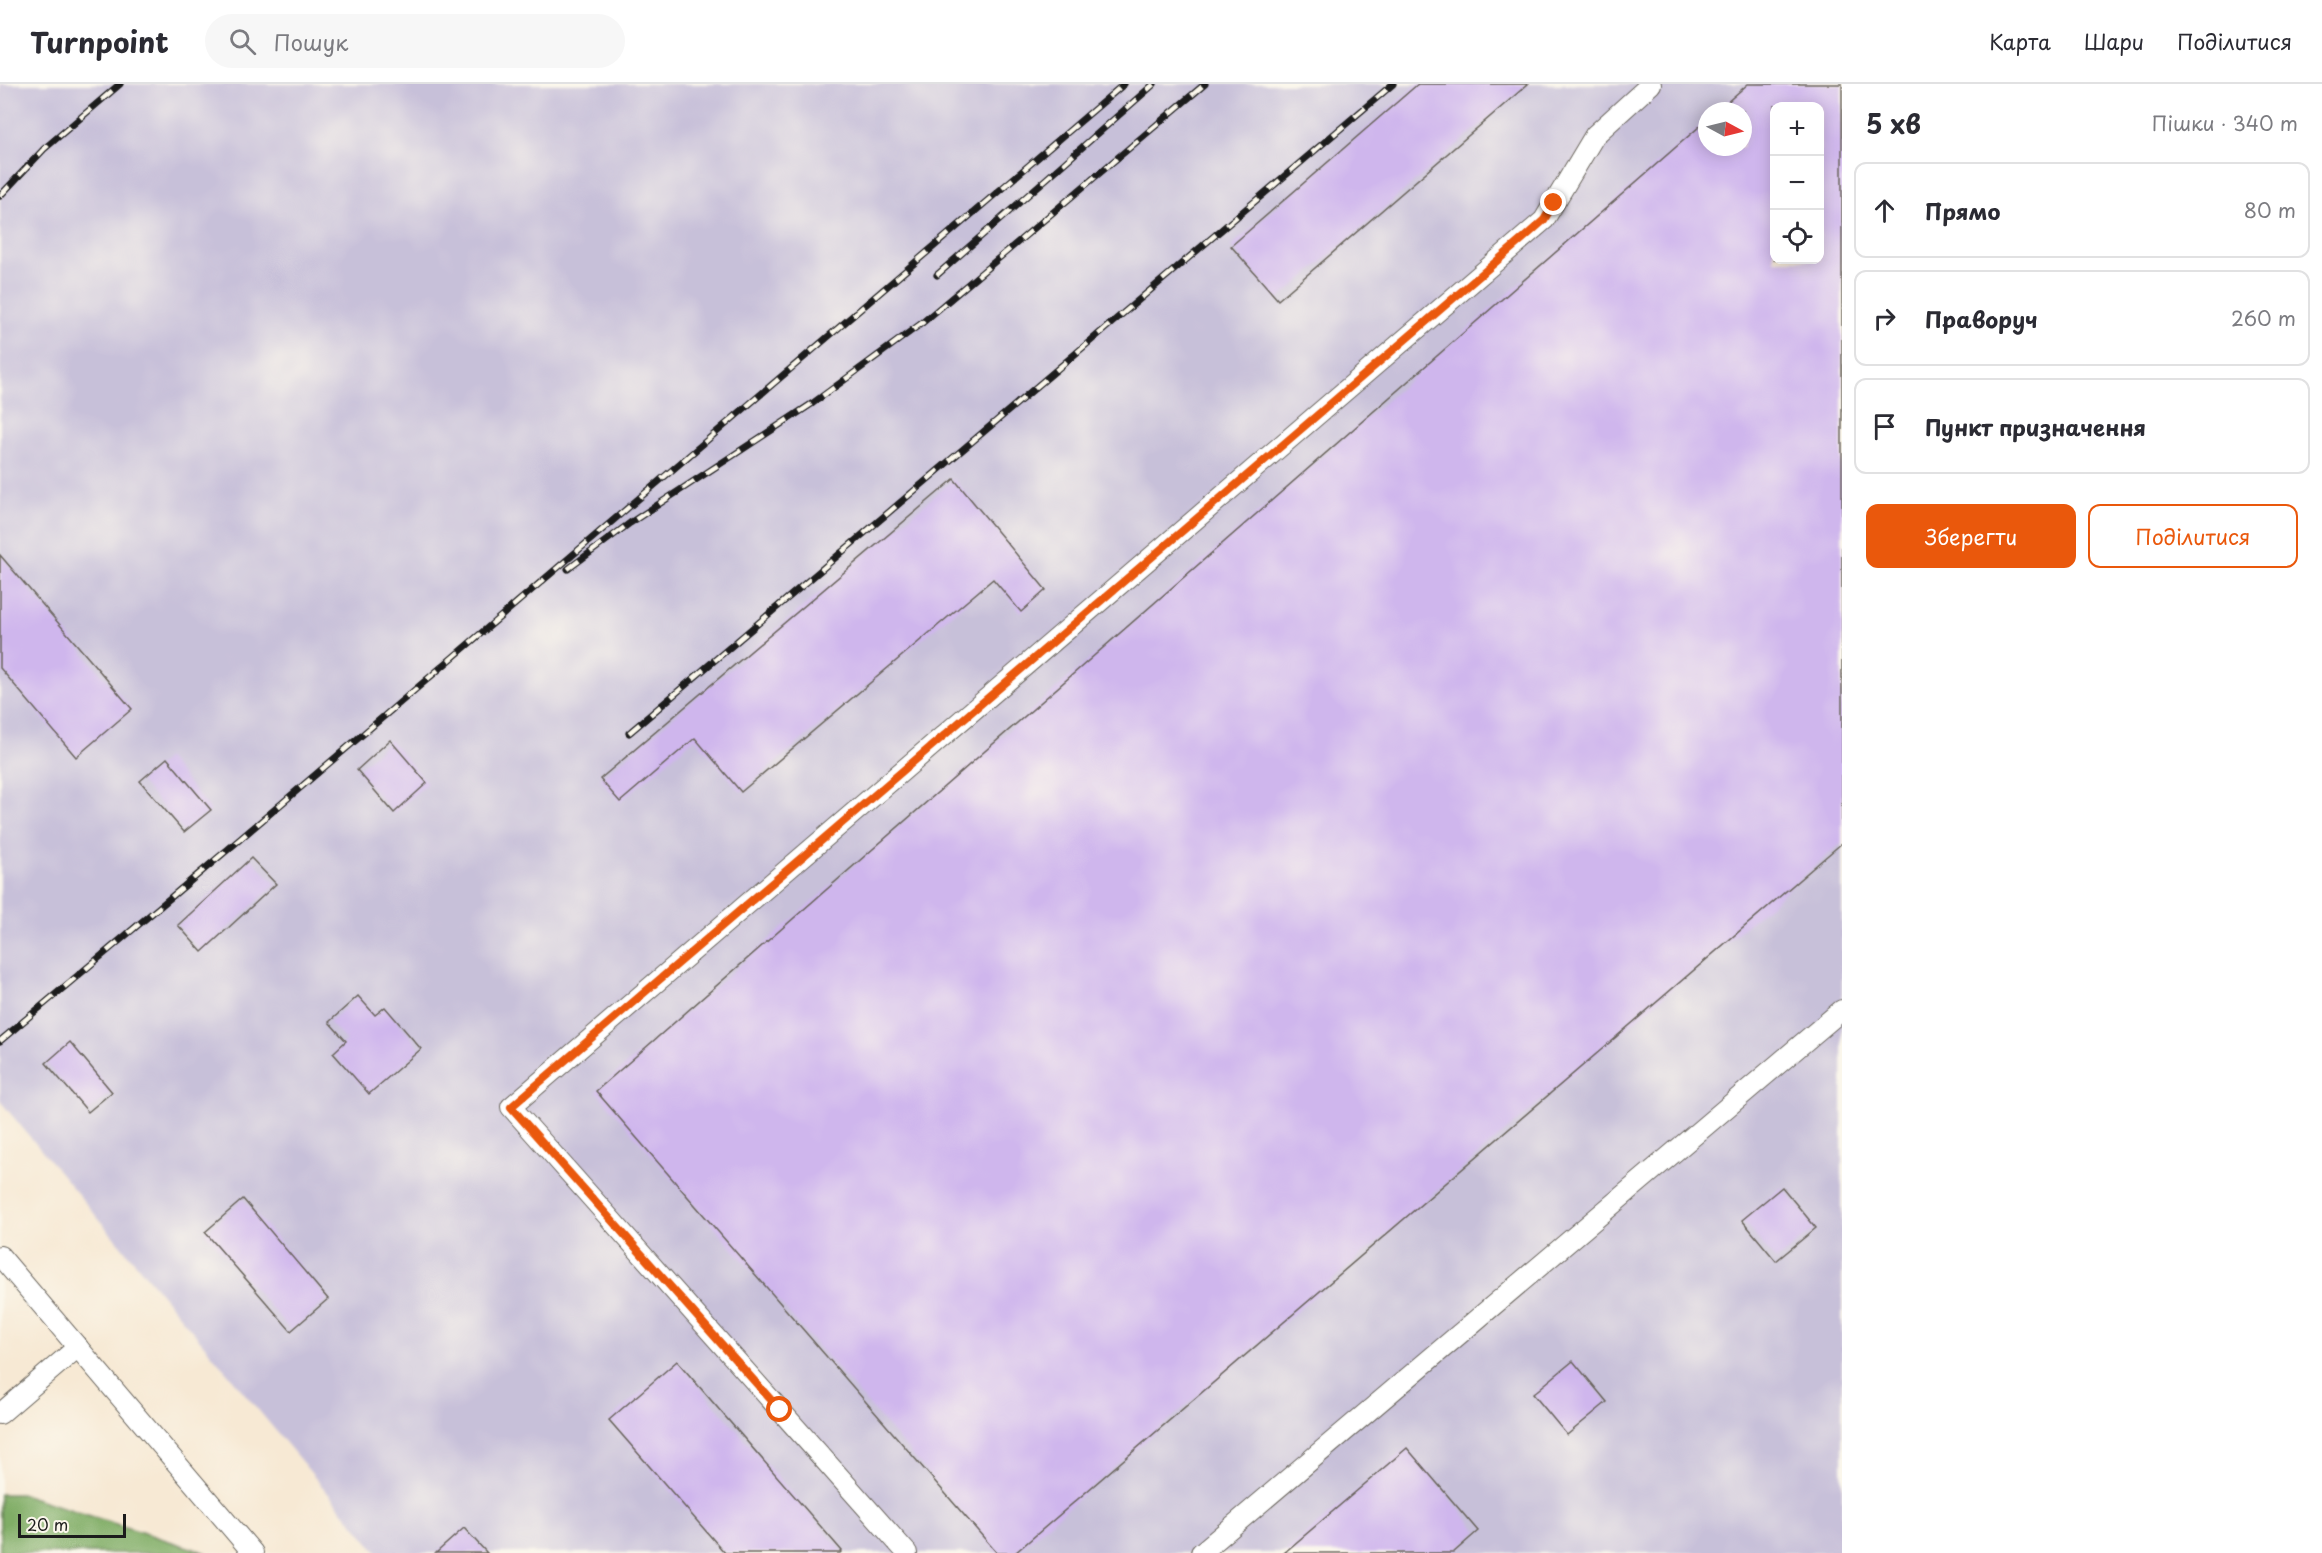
<!DOCTYPE html>
<html lang="uk">
<head>
<meta charset="utf-8">
<style>
	:root { --surface:#fff; --page:#f7f7f7; --text:#2b2b33; --muted:#7c7c81; --line:#e1e1e2; --accent:#ea580c }
	body { margin:0; font-family:"Playpen Sans",sans-serif; background:var(--page); color:var(--text) }
	.controls { position:absolute; right:18px; top:18px; display:grid; overflow:hidden; border-radius:12px; box-shadow:0 3px 15px #0003 }
	.controls button { width:54px; height:54px; display:grid; place-items:center; padding:0; border:0; border-bottom:2px solid var(--line); background:var(--surface); color:var(--text); font:30px sans-serif }
	.compass { position:absolute; left:1698px; top:18px; width:54px; height:54px; border-radius:50%; background:var(--surface); box-shadow:0 3px 15px #0003; rotate:97deg }
	.scale { position:absolute; left:18px; bottom:15px; width:108px; box-sizing:border-box; padding-left:6px; border:3px solid #1c1c1c; border-top:0; font-size:16px; line-height:21px; white-space:nowrap; color:#1c1c1c; -webkit-text-stroke:4px #fbf7ec; paint-order:stroke }
	.stop { position:absolute; width:18px; height:18px; margin:-14px; border:4px solid #ea580c; border-radius:50%; background:#fff }
	.stop.end { background:#ea580c; border-color:#fff; box-shadow:0 2px 6px #0008 }
	.list { margin:0; padding:0; list-style:none }
	h2 { display:flex; justify-content:space-between; align-items:center; height:78px; margin:0; padding:0 24px; font-size:26px }
	h2 small { font-size:20px; font-weight:400; color:var(--muted) }
	.list li { display:grid; grid-template-columns:39px 1fr auto; gap:18px; align-items:center; box-sizing:border-box; height:96px; margin:0 12px 12px; padding:0 12px; border:2px solid var(--line); border-radius:12px }
	.list b { display:block; font-size:22px; white-space:nowrap }
	.list em { font-size:20px; font-style:normal; color:var(--muted) }
	.actions { display:flex; gap:12px; padding:18px 24px }
	.actions a { flex:1; padding:14px 0; border:2px solid var(--accent); border-radius:12px; text-align:center; font-size:21px; color:var(--accent) }
	.actions .main { background:var(--accent); color:#fff }
	.icon { flex:none; width:33px; height:33px; fill:none; stroke:currentColor; stroke-width:2; stroke-linecap:round; stroke-linejoin:round }
	.map { position:relative; flex:none; width:1842px; height:1469px; overflow:hidden }
	header { display:flex; align-items:center; gap:36px; box-sizing:border-box; height:84px; padding:0 30px; background:var(--surface); border-bottom:2px solid var(--line) }
	header strong { font-size:28px }
	nav { display:flex; gap:33px; margin-inline-start:auto; font-size:21px }
	.search { width:420px; height:54px; background:var(--page); display:flex; align-items:center; gap:15px; box-sizing:border-box; padding:0 21px; border-radius:33px; color:var(--muted); font-size:22px }
	main { display:flex }
	aside { flex:1; background:var(--surface) }
	.map>svg:first-child { display:block }
	.industrial { fill:#c7c0d9; fill-rule:evenodd }
	.forest { fill:#80ad66; stroke:#4e6441; stroke-width:1.5 }
	.building { fill:#cfb6ed; fill-rule:evenodd }
	.lines { fill:none; stroke-linecap:round; stroke-linejoin:round }
	.lane-casing { stroke:#69645c; stroke-width:22 }
	.lane { stroke:#fff; stroke-width:20 }
	.rail-casing { stroke:#1c1c1c; stroke-width:7 }
	.rail { stroke:#fbf7ec; stroke-width:4.5; stroke-dasharray:14; stroke-linecap:butt }
	.route { stroke:#ea580c; stroke-width:8 }
</style>
</head>
<body>
<header>
<strong>Turnpoint</strong>
<div class="search"><svg class="icon" aria-label="search" viewBox="0 0 24 24"><circle cx="10" cy="10" r="6"/><path d="M15 15l6 6"/></svg>Пошук</div>
<nav><a>Карта</a><a>Шари</a><a>Поділитися</a></nav>
</header>
<main>
<div class="map">
<svg width="1842" height="1469" viewBox="0 0 1842 1469">
	<rect width="100%" height="100%" fill="#fbf7ec"/>
	<filter id="ink" filterUnits="userSpaceOnUse"><feTurbulence type="fractalNoise" baseFrequency=".0167" numOctaves="2"/><feDisplacementMap in="SourceGraphic" scale="12" xChannelSelector="R" yChannelSelector="G"/><feConvolveMatrix kernelMatrix="1 2 1 2 8 2 1 2 1" color-interpolation-filters="sRGB"/></filter>
	<filter id="wash" filterUnits="userSpaceOnUse"><feTurbulence type="fractalNoise" baseFrequency=".008" numOctaves="4" result="noise"/><feDisplacementMap in="SourceGraphic" scale="24" xChannelSelector="R" yChannelSelector="G"/><feGaussianBlur stdDeviation="1.35" result="paint"/><feColorMatrix in="noise" values="0 0 0 0 0 0 0 0 0 0 0 0 0 0 0 0 0 1.4 0 .05"/><feComposite in="paint" operator="in"/></filter>
	<g filter="url(#wash)">
		<rect width="100%" height="100%" fill="#f7e9d4"/>
		<!-- industrial -->
		<path class="industrial" d="M 0,0 L 1842,0 L 1842,1469 L 378,1469 L 0,1017 ZM 1774,22 L 1820,22 L 1820,176 L 1774,176 ZM 1707,27 L 1743,27 L 1743,63 L 1707,63 Z"/>
		<!-- forest -->
		<path class="forest" d="M 0,1410 L 22,1410 L 207,1469 L 0,1469 Z"/>
		<g id="blocks">
			<!-- building -->
			<g class="building">
				<path d="M 1418,0 L 1528,0 L 1278,216 L 1231,162 Z"/>
				<path d="M 1748,0 L 1842,0 L 1842,759 L 1015,1469 L 997,1469 L 596,1007 L 1707,36 L 1707,63 L 1743,63 L 1743,27 L 1717,27 ZM 1774,22 L 1820,22 L 1820,176 L 1774,176 Z"/>
				<path d="M 954,395 L 1046,506 L 1021,528 L 993,495 L 741,708 L 695,654 L 620,718 L 600,695 Z"/>
				<path d="M 0,471 L 132,625 L 76,673 L 0,584 Z"/>
				<path d="M 390,656 L 427,699 L 394,729 L 357,686 Z"/>
				<path d="M 167,674 L 211,726 L 184,748 L 140,697 Z"/>
				<path d="M 251,774 L 276,800 L 202,868 L 178,841 Z"/>
				<path d="M 358,912 L 375,931 L 385,923 L 421,965 L 369,1010 L 333,969 L 346,957 L 329,938 Z"/>
				<path d="M 70,958 L 112,1008 L 88,1028 L 46,979 Z"/>
				<path d="M 1782,1103 L 1816,1144 L 1776,1177 L 1742,1136 Z"/>
				<path d="M 243,1115 L 328,1215 L 291,1247 L 205,1148 Z"/>
				<path d="M 677,1277 L 842,1467 L 840,1469 L 725,1469 L 609,1336 Z"/>
				<path d="M 1573,1277 L 1607,1318 L 1567,1351 L 1533,1310 Z"/>
				<path d="M 1407,1364 L 1478,1447 L 1453,1469 L 1284,1469 Z"/>
				<path d="M 464,1444 L 487,1469 L 436,1469 Z"/>
			</g>
		</g>
	</g>
	<g filter="url(#ink)">
		<use href="#blocks" fill-opacity="0" stroke="#69645c" stroke-width="1.5"/>
		<g class="lines">
			<!-- lane casing -->
			<g class="lane-casing">
				<g id="lane">
					<path d="M 0,1172 L 253,1469"/>
					<path d="M 0,1330 L 78,1263"/>
					<path d="M 907,1469 L 511,1023 L 1544,136 L 1595,51 L 1651,0"/>
					<path d="M 1201,1469 L 1842,926"/>
				</g>
			</g>
			<!-- lane -->
			<use href="#lane" class="lane"/>
			<!-- rail casing -->
			<g class="rail-casing">
				<g id="rail">
					<path d="M 0,112 L 44,65 L 120,0"/>
					<path d="M 937,191 L 1154,0"/>
					<path d="M 568,485 L 630,439 L 813,319 L 922,239 L 1205,0"/>
					<path d="M 629,649 L 1393,0"/>
					<path d="M 0,957 L 232,762 L 1124,0"/>
				</g>
			</g>
			<!-- rail -->
			<use href="#rail" class="rail"/>
		</g>
	</g>
	<g class="lines" filter="url(#ink)">
		<!-- route -->
		<path class="route" d="M 780,1326 L 511,1023 L 1526,152 L 1544,136 L 1554,119"/>
	</g>
</svg>
<div class="controls">
<button>+</button>
<button>−</button>
<button><svg class="icon" aria-label="locate" viewBox="0 0 24 24"><circle cx="12" cy="12" r="6"/><path d="M12 2v4M12 18v4M2 12h4M18 12h4"/></svg></button>
</div>
<svg class="compass" viewBox="-18 -18 36 36"><path d="M0-13l5 13h-10z" fill="#e53935"/><path d="M0 13l5-13h-10z" fill="#7c7c81"/></svg>
<div class="scale">20 m</div>
<div class="stop" style="left:780px;top:1326px"></div>
<div class="stop end" style="left:1554px;top:119px"></div>
</div>
<aside>
<h2>5 хв<small>Пішки · 340 m</small></h2>
<ul class="list">
<li><svg class="icon" aria-label="ahead" viewBox="0 0 24 24"><path d="M12 20V5M6 11l6-6 6 6"/></svg><div><b>Прямо</b></div><em>80 m</em></li>
<li><svg class="icon" aria-label="right" viewBox="0 0 24 24"><path d="M7 20v-9h11M14 6l5 5-5 5"/></svg><div><b>Праворуч</b></div><em>260 m</em></li>
<li><svg class="icon" aria-label="arrive" viewBox="0 0 24 24"><path d="M6 21V4h12l-3 4 3 4H6"/></svg><div><b>Пункт призначення</b></div></li>
</ul>
<div class="actions"><a class="main">Зберегти</a><a>Поділитися</a></div>
</aside>
</main>
</body>
</html>
